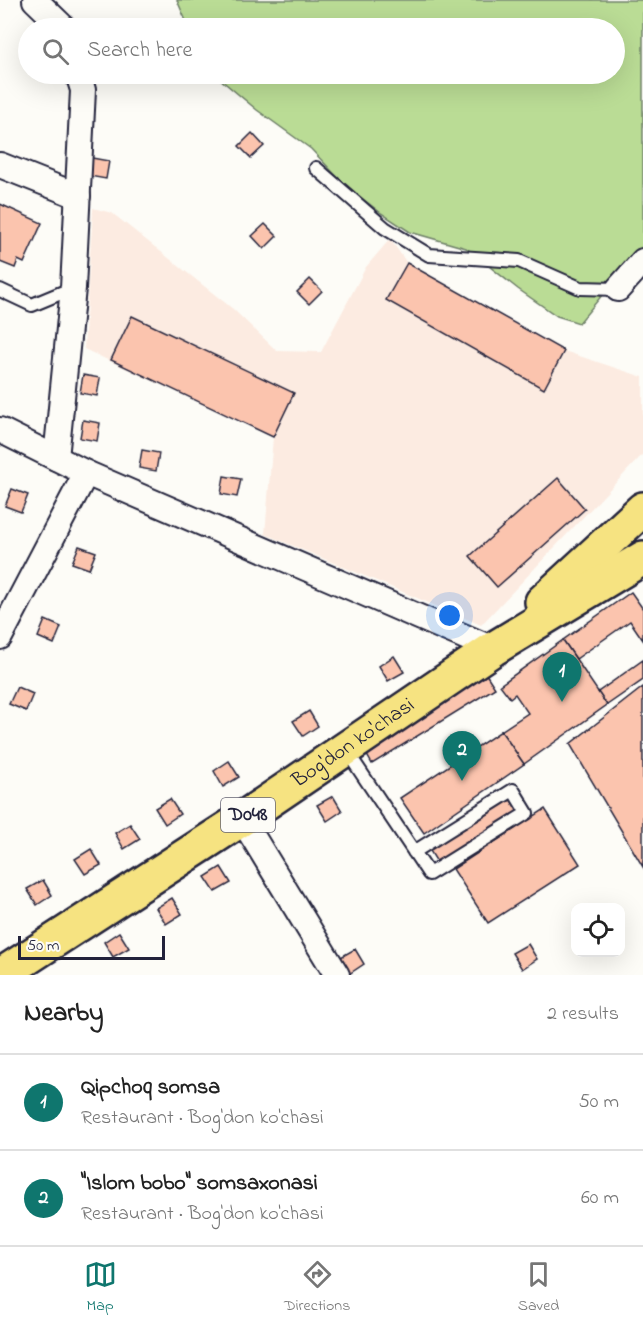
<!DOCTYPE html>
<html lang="en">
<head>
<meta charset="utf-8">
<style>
	:root { --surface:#fff; --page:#f2f2f2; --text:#222; --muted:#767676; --line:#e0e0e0; --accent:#0f766e }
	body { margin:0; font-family:"Indie Flower",sans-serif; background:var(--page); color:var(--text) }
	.controls { position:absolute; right:18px; bottom:18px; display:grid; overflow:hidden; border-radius:12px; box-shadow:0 6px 24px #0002 }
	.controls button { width:54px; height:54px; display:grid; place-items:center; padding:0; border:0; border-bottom:2px solid var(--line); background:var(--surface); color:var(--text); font:30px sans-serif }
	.scale { position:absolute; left:18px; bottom:15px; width:147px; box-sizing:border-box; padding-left:6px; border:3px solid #22223b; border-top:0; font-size:16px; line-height:21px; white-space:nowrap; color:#22223b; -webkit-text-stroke:4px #fdfcf7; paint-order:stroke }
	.you { position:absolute; left:450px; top:616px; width:21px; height:21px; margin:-15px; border:4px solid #fff; border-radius:50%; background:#1a73e8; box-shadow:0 0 0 9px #1a73e833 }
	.badge { display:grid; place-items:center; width:39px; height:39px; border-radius:50%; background:var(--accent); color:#fff; font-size:20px; font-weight:700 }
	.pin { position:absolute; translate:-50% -50px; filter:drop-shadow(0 2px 3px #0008) }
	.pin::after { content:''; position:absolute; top:32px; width:21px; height:18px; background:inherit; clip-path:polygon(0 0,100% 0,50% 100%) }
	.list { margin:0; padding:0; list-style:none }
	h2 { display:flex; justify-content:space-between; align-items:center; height:78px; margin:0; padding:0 24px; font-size:26px }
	h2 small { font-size:20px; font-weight:400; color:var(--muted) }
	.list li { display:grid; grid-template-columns:39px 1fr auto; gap:18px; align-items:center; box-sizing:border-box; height:96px; padding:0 24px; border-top:2px solid var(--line) }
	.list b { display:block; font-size:22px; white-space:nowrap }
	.list p { margin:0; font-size:20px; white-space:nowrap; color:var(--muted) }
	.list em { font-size:20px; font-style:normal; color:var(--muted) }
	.icon { flex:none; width:33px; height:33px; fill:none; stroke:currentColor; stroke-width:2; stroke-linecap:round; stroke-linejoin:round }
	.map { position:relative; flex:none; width:643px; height:975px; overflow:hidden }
	.search { position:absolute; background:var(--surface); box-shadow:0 6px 24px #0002; left:18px; right:18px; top:18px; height:66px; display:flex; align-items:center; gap:15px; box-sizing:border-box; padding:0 21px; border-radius:33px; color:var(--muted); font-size:22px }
	.sheet { height:270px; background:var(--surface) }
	nav { display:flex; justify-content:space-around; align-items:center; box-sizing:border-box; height:84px; border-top:2px solid var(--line); background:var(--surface); font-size:16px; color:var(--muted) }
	nav a { display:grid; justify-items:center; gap:3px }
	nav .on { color:var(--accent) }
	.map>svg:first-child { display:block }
	.built { fill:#fcebe1 }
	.green { fill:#badc95; stroke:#6e7f68; stroke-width:1.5 }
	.building { fill:#fbc4ae; stroke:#22223b; stroke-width:1.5 }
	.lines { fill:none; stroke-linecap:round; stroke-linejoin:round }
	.service-casing { stroke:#22223b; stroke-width:16 }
	.minor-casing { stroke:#22223b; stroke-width:28 }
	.primary-casing { stroke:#22223b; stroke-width:38 }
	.service { stroke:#fdfcf7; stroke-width:12 }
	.minor { stroke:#fdfcf7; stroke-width:24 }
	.primary { stroke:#f6e381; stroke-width:33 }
	.labels { text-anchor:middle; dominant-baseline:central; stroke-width:4.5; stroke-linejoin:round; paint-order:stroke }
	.shield { fill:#fdfcf7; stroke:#646373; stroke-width:1.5 }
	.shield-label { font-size:20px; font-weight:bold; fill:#22223b }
	.street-label { font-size:21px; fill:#22223b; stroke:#fdfcf7 }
</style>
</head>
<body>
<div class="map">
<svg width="643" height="975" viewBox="0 0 643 975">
	<rect width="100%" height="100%" fill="#fdfcf7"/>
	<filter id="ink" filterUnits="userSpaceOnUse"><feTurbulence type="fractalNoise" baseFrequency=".0167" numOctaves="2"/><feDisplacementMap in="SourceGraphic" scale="12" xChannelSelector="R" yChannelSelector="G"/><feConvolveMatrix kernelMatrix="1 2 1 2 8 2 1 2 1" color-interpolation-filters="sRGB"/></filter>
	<g filter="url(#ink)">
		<!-- built -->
		<path class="built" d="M 93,208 L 112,213 L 233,309 L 277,351 L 321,352 L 366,267 L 390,239 L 407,263 L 564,351 L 643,377 L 643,454 L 481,625 L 265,534 L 273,437 L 84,349 Z"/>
		<!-- green -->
		<path class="green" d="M 177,0 L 643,0 L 643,246 L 579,323 L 557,316 L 518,289 L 466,248 L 410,232 L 381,213 L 345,185 L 311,149 L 257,110 L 214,74 L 614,74 L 614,28 L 189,28 Z"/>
		<!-- building -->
		<g class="building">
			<path d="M 252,133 L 264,146 L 251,158 L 239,146 Z"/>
			<path d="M 92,158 L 109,161 L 106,179 L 89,176 Z"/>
			<path d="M 0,204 L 42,223 L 24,263 L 18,260 L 15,268 L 0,262 Z"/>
			<path d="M 265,224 L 277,236 L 264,249 L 252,236 Z"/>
			<path d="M 407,263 L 564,351 L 544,389 L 386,300 Z"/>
			<path d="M 310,279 L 322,291 L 309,304 L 297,292 Z"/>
			<path d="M 132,316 L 294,393 L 273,437 L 111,360 Z"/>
			<path d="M 83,375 L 100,378 L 97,396 L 80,393 Z"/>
			<path d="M 83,420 L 100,423 L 97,441 L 80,438 Z"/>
			<path d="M 142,450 L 159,453 L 156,471 L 139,468 Z"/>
			<path d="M 224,476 L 241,479 L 237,497 L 221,494 Z"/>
			<path d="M 558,478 L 585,509 L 497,587 L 470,556 Z"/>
			<path d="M 12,489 L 28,495 L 21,512 L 5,506 Z"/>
			<path d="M 79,546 L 96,552 L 89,569 L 72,563 Z"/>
			<path d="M 631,592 L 643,609 L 643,640 L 630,621 L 576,659 L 563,640 Z"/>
			<path d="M 45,620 L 61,627 L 54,644 L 38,637 Z"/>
			<path d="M 563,640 L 607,705 L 524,764 L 501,731 L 528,713 L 515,694 L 510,698 L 500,685 Z"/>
			<path d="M 394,656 L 404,672 L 388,681 L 379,666 Z"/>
			<path d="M 643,660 L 643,680 L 607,705 L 598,692 Z"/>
			<path d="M 486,674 L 495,688 L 372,764 L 363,748 Z"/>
			<path d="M 17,687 L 33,694 L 26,711 L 9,704 Z"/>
			<path d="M 643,687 L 643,867 L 570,744 Z"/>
			<path d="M 309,711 L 318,726 L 303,736 L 293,721 Z"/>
			<path d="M 501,731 L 524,764 L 424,833 L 400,798 Z"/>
			<path d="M 229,761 L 239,777 L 223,787 L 214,771 Z"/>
			<path d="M 514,783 L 533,815 L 443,872 L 424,841 Z"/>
			<path d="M 333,796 L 342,811 L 327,821 L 317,805 Z"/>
			<path d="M 170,799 L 180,814 L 165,824 L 155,808 Z"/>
			<path d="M 545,809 L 580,864 L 488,923 L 453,869 Z"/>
			<path d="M 130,824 L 140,839 L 124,849 L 115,833 Z"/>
			<path d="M 91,849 L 101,865 L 85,874 L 75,859 Z"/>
			<path d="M 221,867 L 231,883 L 215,892 L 205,877 Z"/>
			<path d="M 43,880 L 52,895 L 37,905 L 27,889 Z"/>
			<path d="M 172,898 L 182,914 L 166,924 L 156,908 Z"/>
			<path d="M 119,932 L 129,948 L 113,957 L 104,942 Z"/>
			<path d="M 528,944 L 537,959 L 522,969 L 512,953 Z"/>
			<path d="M 355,949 L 364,964 L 349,974 L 339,958 Z"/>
		</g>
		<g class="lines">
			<!-- service casing -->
			<g class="service-casing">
				<g id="service">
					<path d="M 316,168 L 385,228 L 429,255 L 519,261 L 580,288 L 618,289"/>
					<path d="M 0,290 L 32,305 L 73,288"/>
					<path d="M 346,750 L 429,874 L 527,813 L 513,790 L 414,852"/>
				</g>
			</g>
			<!-- minor casing -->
			<g class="minor-casing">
				<g id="minor">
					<path d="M 35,0 L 64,28"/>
					<path d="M 0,165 L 78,196"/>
					<path d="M 618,289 L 643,261"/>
					<path d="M 0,430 L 86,473 L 493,649"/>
					<path d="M 56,458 L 73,288 L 83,90 L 78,74"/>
					<path d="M 0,637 L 86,473"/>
					<path d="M 242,819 L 337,975"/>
				</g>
			</g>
			<!-- primary casing -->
			<g class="primary-casing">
				<g id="primary">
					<path d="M 542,602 L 643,509"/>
					<path id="s1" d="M 1,975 L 242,819 L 493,649 L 643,558"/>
				</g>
			</g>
			<!-- service -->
			<use href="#service" class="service"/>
			<!-- minor -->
			<use href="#minor" class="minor"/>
			<!-- primary -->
			<use href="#primary" class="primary"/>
		</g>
	</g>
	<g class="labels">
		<!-- shield labels -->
		<rect class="shield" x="221" y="798" width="54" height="34" rx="4.5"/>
		<g class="shield-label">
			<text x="248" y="815">D048</text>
		</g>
		<!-- street labels -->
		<g class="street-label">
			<text stroke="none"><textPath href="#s1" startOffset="422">Bog'don ko'chasi</textPath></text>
		</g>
	</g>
</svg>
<div class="controls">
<button><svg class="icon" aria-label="locate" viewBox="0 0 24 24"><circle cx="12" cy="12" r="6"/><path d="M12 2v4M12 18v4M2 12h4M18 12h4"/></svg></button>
</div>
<div class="scale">50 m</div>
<div class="you"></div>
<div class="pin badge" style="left:562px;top:702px">1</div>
<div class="pin badge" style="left:462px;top:781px">2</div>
<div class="search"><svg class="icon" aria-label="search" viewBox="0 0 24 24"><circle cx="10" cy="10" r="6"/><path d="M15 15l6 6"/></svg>Search here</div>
</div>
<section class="sheet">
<h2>Nearby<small>2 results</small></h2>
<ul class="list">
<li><span class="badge">1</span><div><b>Qipchoq somsa</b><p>Restaurant · Bog'don ko'chasi</p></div><em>50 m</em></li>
<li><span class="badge">2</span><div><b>&quot;Islom bobo&quot; somsaxonasi</b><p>Restaurant · Bog'don ko'chasi</p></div><em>60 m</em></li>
</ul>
</section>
<nav>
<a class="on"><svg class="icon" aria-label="map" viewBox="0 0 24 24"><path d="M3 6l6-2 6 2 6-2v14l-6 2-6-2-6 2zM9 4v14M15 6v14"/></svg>Map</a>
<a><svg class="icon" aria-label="directions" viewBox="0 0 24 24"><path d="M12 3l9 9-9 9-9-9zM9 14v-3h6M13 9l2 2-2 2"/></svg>Directions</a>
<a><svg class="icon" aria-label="saved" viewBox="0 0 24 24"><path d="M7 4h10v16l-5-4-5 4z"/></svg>Saved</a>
</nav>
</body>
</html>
